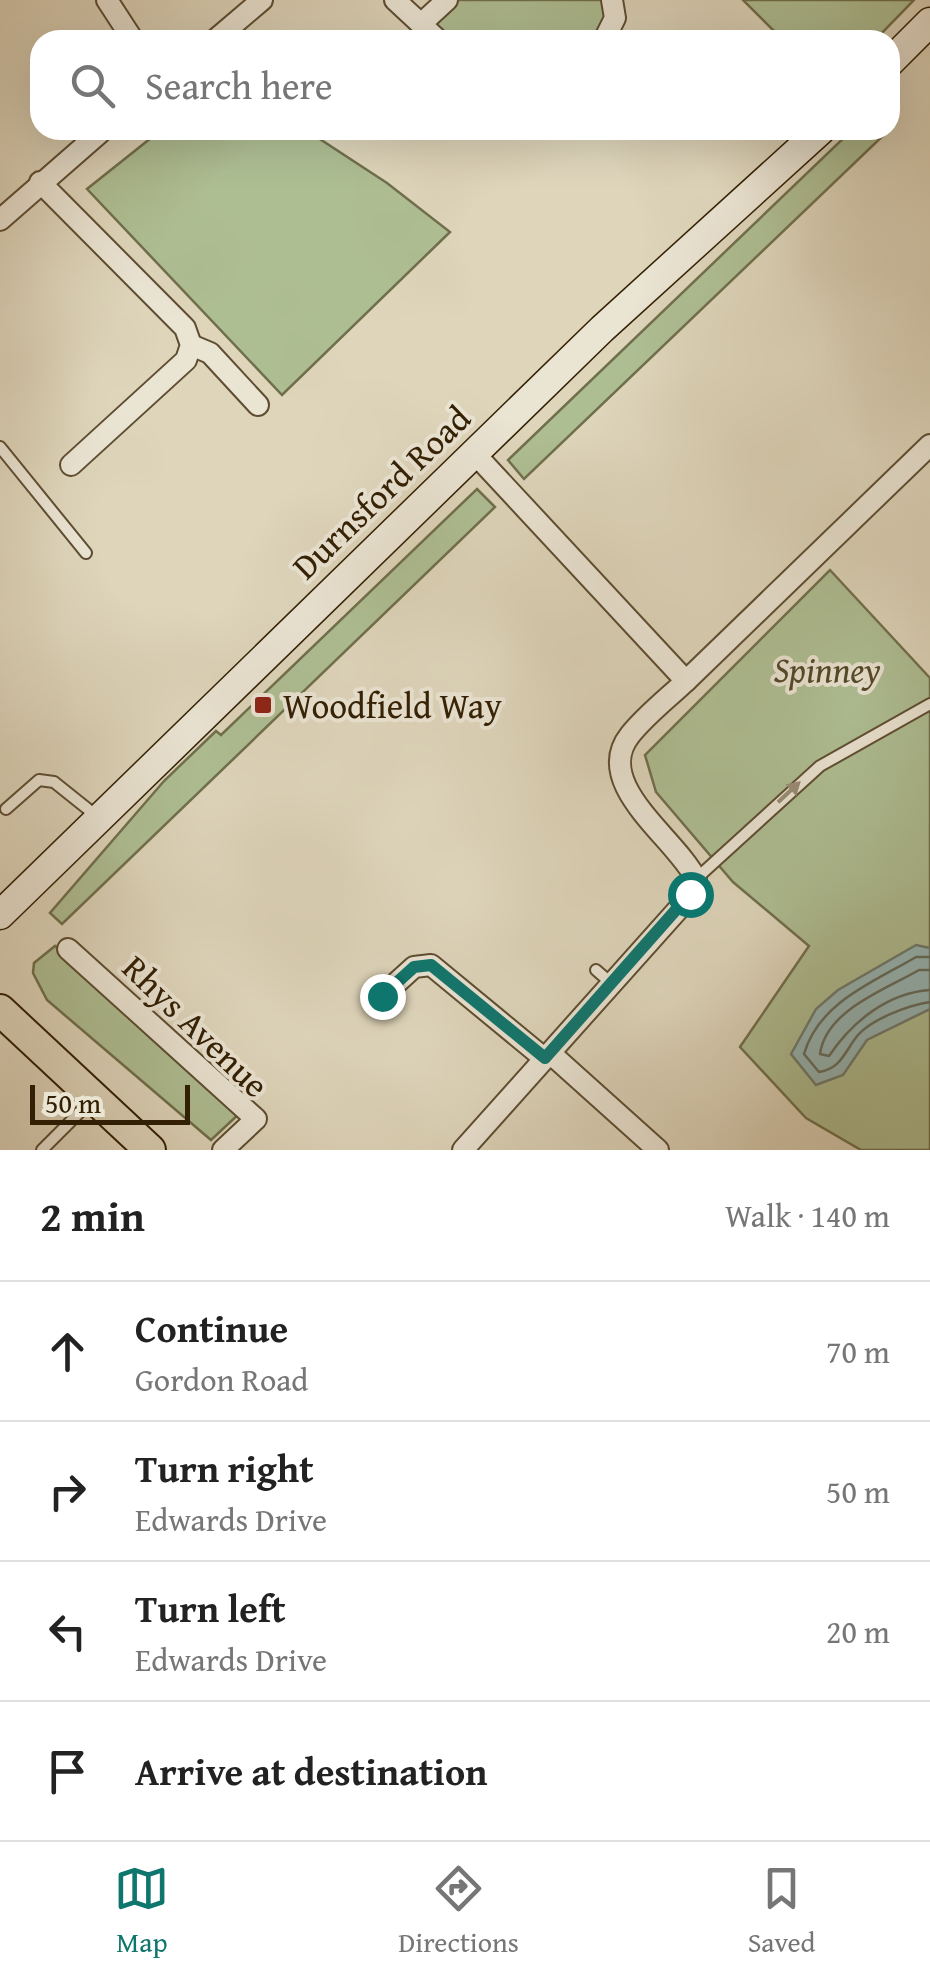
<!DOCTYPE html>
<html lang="en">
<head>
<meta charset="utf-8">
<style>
	:root { --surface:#fff; --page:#f6f6f6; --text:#222; --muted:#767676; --line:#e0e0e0; --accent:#0f766e }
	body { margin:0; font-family:"Gentium Book Plus",serif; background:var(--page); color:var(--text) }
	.scale { position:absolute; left:30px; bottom:25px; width:160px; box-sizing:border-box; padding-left:10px; border:5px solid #332004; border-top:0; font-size:28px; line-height:35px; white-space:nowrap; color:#332004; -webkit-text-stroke:8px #eae4d3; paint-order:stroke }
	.stop { position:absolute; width:30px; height:30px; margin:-22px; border:8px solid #0f766e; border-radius:50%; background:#fff }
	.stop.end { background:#0f766e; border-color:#fff; box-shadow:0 2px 10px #0008 }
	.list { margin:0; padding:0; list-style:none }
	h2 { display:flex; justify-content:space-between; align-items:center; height:130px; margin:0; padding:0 40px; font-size:42px }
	h2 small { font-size:32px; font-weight:400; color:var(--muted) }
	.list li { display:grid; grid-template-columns:65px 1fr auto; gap:30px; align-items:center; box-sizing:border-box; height:140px; padding:0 40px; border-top:2px solid var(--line) }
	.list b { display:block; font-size:38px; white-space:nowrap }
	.list p { margin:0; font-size:32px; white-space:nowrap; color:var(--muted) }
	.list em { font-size:32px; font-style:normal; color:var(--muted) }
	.icon { flex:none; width:55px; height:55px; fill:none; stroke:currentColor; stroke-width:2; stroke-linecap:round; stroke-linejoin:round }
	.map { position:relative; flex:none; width:930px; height:1150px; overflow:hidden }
	.search { position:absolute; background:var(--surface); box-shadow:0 10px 40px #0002; left:30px; right:30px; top:30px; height:110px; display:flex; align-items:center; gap:25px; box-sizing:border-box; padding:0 35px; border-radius:30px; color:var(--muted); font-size:38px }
	.sheet { height:690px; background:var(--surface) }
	nav { display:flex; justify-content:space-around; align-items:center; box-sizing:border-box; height:140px; border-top:2px solid var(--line); background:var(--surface); font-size:28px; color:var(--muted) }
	nav a { display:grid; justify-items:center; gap:5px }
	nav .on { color:var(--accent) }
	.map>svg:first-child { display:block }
	.green { fill:#aebe93; stroke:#706f4c; stroke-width:2.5 }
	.water { fill:#95b7b7; stroke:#6e7b6f; stroke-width:2.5 }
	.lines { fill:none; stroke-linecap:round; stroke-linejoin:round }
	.shore { stroke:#646c5e; stroke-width:2.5 }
	.service-casing { stroke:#5e4d32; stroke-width:14 }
	.minor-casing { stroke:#5e4d32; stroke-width:24 }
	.secondary-casing { stroke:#332004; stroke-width:31 }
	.primary-casing { stroke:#332004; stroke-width:34 }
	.service { stroke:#eae4d3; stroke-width:10 }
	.minor { stroke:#eae4d3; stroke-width:20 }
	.secondary { stroke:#eae4d3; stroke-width:28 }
	.primary { stroke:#ded5bb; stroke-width:30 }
	.oneway { fill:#988c76 }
	.route { stroke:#0f766e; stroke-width:12 }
	.poi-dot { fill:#8f2418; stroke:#eae4d3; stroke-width:4 }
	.labels { text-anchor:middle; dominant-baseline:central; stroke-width:8; stroke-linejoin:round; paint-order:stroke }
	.street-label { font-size:35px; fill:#332004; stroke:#eae4d3 }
	.park-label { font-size:35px; font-style:italic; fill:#524828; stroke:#eae4d3 }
	.poi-label { font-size:35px; fill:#332004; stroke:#eae4d3; text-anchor:start }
</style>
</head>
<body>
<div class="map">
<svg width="930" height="1150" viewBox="0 0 930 1150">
	<rect width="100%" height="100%" fill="#ded5bb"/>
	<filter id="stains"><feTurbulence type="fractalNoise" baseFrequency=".002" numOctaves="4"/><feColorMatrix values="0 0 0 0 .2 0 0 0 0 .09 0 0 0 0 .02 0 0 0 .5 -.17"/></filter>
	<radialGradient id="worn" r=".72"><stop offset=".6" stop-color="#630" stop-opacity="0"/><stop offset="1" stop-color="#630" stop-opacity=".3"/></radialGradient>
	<!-- green -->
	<g class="green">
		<path d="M 458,0 L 604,0 L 608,16 L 593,40 L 444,40 L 431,26 Z"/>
		<path d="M 743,0 L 914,0 L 875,40 L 783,40 Z"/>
		<path d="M 161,130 L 306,130 L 387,183 L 450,232 L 282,395 L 87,189 Z"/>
		<path d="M 852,130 L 889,130 L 524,479 L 508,460 Z"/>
		<path d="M 477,489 L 495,507 L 62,924 L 50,913 L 164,781 L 216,731 L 221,735 Z"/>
		<path d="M 830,570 L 930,678 L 930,1150 L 861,1150 L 806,1118 L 740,1047 L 809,946 L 733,882 L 656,792 L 645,755 Z"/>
		<path d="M 55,946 L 241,1112 L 211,1140 L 47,1000 L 33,973 L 34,963 Z"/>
	</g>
	<!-- water -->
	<path class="water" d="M 916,945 L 930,948 L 930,1009 L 867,1040 L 843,1075 L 816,1085 L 791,1054 L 816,1009 L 838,990 Z"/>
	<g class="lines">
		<!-- shore -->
		<g class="shore">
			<path d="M 930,957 L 916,957 C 874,982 819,1002 804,1054 L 819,1072 C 842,1068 844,1052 858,1035 C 872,1019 909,1005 930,1002"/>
			<path d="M 930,970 L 919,970 C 885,990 826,1010 820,1054 L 829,1056 C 852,1022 887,993 930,990"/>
		</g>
		<!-- service casing -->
		<g class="service-casing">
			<g id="service">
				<path d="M 0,447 L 86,553"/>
				<path d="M 6,809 L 39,780 L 54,782 L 99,818"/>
				<path d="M 697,878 L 820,766 L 930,704"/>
				<path d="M 596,970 L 611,983"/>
				<path d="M 42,1150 L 92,1100"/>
			</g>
		</g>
		<!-- minor casing -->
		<g class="minor-casing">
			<g id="minor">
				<path d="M 107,0 L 133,40"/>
				<path d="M 395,0 L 438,40"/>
				<path d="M 421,24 L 447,0"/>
				<path d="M 215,40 L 262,0"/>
				<path d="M 604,40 L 615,18 L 612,0"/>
				<path d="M 40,182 L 185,328 L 191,345 L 186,360 L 71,465"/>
				<path d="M 0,220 L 103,130"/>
				<path d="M 191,345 L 210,353 L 258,405"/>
				<path d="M 475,454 L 686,681 L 930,445"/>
				<path d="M 68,949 L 256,1119 L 223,1150"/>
				<path d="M 382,996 L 414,967 L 431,965 L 545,1059"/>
				<path d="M 550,1053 L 658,1150"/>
				<path d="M 463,1150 L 691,895 L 696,879 C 676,838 591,784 630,735 C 646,715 668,698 686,681"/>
			</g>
		</g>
		<!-- secondary casing -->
		<g class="secondary-casing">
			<g id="secondary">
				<path d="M 890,62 L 930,22"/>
				<path d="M 0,915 L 602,329 L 821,130"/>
			</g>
		</g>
		<!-- primary casing -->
		<g class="primary-casing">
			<path id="primary" d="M 0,1010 L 150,1150"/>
		</g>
		<!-- service -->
		<use href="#service" class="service"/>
		<!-- minor -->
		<use href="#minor" class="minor"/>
		<!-- secondary -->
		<use href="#secondary" class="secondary"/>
		<!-- primary -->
		<use href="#primary" class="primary"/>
	</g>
	<!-- one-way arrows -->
	<defs><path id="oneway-solid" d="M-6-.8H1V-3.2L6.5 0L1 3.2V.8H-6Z" transform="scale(2.5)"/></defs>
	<use class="oneway" href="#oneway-solid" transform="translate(789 792) rotate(-43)"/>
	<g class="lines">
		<!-- route -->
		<path class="route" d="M 382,996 L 414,967 L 431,965 L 545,1058 L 690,894"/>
	</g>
	<!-- markers -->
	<rect class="poi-dot" x="253" y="695" width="20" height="20" rx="5"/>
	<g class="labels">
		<!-- street labels -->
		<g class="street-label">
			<text transform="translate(381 492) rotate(-44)">Durnsford Road</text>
			<text transform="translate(196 1026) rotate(44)">Rhys Avenue</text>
		</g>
		<!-- park labels -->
		<g class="park-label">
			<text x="827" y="669">Spinney</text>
		</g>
		<!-- poi labels -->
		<g class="poi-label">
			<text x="283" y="705">Woodfield Way</text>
		</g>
	</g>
	<rect width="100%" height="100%" filter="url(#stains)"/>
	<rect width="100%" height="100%" fill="url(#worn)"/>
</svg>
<div class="scale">50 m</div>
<div class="stop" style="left:690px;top:894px"></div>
<div class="stop end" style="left:382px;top:996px"></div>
<div class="search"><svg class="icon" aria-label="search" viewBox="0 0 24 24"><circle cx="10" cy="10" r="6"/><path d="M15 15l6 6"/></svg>Search here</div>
</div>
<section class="sheet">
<h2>2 min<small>Walk · 140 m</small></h2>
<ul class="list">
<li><svg class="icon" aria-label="ahead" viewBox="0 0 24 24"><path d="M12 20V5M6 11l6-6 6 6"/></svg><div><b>Continue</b><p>Gordon Road</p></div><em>70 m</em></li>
<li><svg class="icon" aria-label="right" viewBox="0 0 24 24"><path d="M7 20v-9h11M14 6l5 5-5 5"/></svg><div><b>Turn right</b><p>Edwards Drive</p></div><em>50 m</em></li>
<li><svg class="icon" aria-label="left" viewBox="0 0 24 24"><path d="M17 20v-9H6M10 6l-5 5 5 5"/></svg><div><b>Turn left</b><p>Edwards Drive</p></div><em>20 m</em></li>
<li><svg class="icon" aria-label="arrive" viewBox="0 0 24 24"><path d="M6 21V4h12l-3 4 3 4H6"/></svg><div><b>Arrive at destination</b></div></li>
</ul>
</section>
<nav>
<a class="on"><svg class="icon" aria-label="map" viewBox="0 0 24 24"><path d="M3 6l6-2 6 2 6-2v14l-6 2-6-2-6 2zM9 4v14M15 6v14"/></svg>Map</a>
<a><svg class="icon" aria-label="directions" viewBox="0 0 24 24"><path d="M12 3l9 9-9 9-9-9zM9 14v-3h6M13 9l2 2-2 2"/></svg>Directions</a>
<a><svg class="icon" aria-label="saved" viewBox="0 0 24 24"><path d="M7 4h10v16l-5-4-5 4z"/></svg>Saved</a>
</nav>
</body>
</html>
